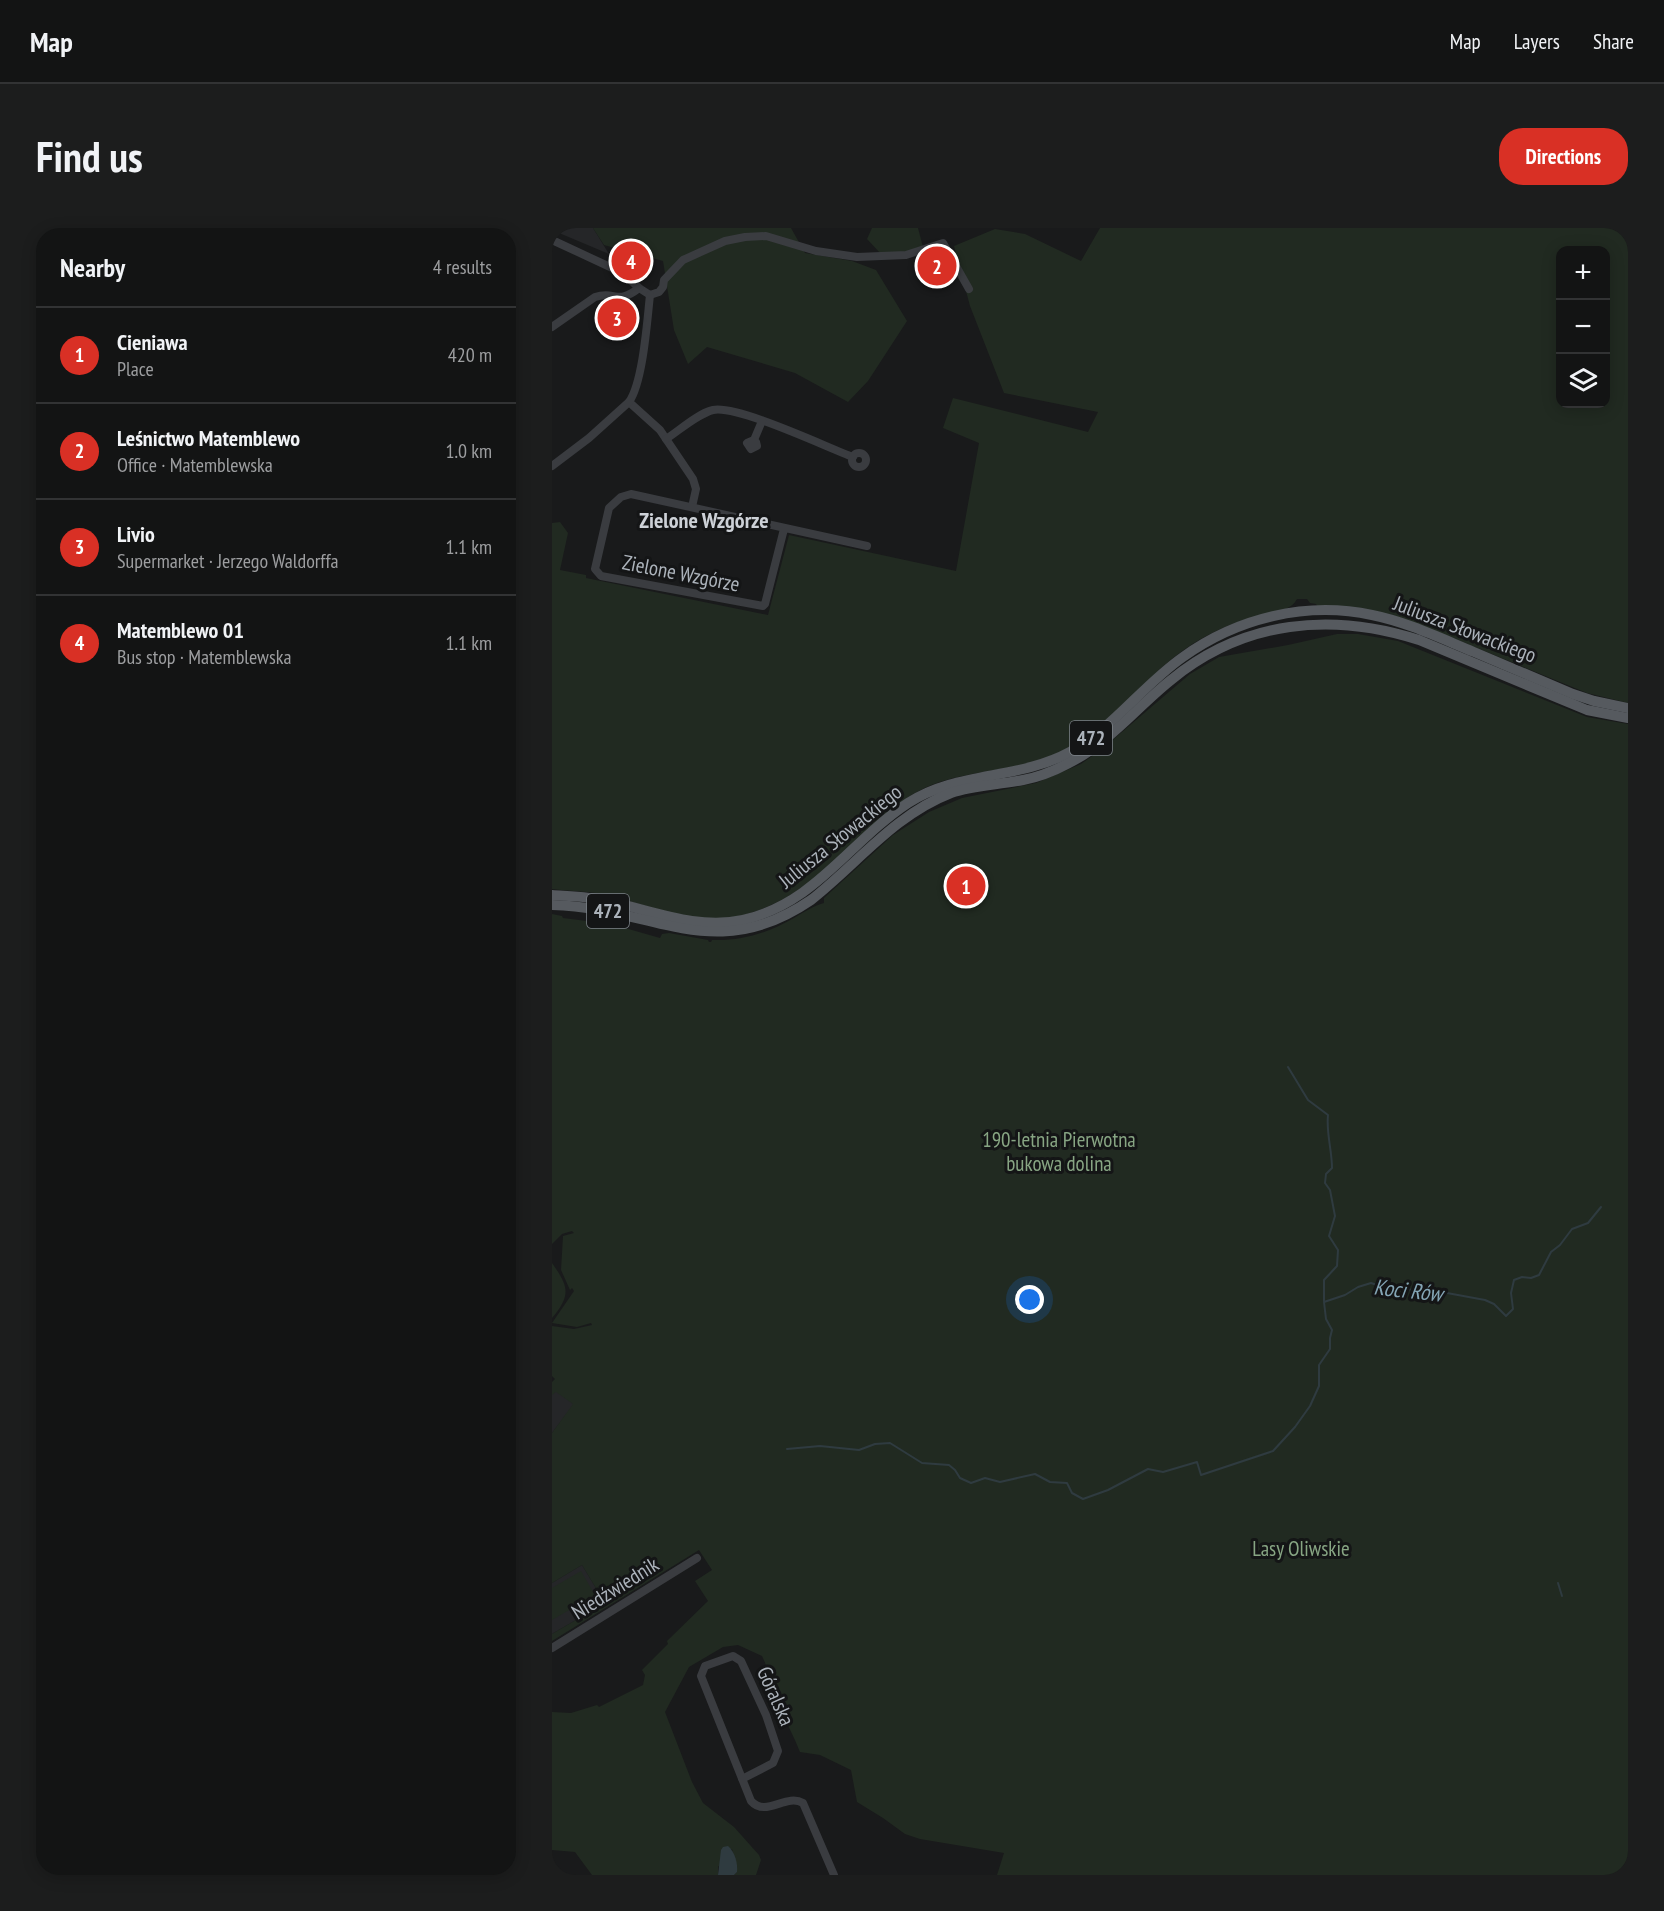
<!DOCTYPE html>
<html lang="en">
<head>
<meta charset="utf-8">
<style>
	:root { --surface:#131414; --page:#1c1d1d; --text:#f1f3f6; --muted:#9d9ea0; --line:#323334; --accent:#d93025 }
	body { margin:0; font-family:"PT Sans Narrow",sans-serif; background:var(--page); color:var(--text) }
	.controls { position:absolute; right:18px; top:18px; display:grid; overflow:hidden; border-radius:12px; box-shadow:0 3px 15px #0003 }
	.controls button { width:54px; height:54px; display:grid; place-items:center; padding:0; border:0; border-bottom:2px solid var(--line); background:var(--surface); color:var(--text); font:30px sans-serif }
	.you { position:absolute; left:478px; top:1072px; width:21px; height:21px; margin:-15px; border:4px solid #fff; border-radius:50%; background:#1a73e8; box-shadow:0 0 0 9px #1a73e833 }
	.badge { display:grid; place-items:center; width:39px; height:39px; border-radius:50%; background:var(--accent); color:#fff; font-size:20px; font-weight:700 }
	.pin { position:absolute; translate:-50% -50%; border:3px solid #fff; box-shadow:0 2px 6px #0006 }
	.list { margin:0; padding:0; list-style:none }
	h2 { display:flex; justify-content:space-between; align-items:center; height:78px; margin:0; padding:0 24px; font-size:26px }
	h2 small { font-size:20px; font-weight:400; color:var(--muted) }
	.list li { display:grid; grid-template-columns:39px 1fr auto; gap:18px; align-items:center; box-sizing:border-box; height:96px; padding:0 24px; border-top:2px solid var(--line) }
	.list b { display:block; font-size:22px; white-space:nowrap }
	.list p { margin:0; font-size:20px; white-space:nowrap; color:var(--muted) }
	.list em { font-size:20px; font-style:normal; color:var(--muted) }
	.icon { flex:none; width:33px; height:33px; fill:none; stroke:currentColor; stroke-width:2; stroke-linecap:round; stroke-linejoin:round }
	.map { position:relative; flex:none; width:1076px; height:1647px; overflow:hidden; border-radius:24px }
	header { display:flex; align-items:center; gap:36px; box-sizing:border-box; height:84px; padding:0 30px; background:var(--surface); border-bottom:2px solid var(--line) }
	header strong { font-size:28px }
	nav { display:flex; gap:33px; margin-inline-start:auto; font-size:21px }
	.intro { display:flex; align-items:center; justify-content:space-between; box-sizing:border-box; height:144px; padding:0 36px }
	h1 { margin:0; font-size:42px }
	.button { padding:15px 27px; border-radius:24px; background:var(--accent); color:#fff; font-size:21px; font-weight:700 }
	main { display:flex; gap:36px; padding:0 36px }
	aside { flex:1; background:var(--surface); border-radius:24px; box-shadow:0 3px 15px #0003 }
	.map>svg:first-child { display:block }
	.built { fill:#252628 }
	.green { fill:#212a21; fill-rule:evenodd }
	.water { fill:#2f3b40 }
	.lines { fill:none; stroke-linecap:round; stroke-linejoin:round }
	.stream { stroke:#2f3b40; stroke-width:2 }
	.minor { stroke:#3a3c40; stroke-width:8 }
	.major { stroke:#565a5f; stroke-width:10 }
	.labels { text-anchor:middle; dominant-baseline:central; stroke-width:6; stroke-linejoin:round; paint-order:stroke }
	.shield { fill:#141516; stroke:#7e848a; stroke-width:1.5 }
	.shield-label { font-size:20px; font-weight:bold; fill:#acb3bb }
	.street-label { font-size:21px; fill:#acb3bb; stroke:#141516 }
	.park-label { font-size:21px; fill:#87a583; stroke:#141516 }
	.neighbourhood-label { font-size:22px; font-weight:bold; fill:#cdd1d7; stroke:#141516 }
	.water-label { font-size:22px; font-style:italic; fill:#84a5b5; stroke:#141516 }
</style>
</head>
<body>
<header>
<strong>Map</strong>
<nav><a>Map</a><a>Layers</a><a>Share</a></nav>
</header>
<div class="intro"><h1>Find us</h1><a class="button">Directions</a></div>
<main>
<aside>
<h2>Nearby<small>4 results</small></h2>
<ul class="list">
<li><span class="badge">1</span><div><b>Cieniawa</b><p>Place</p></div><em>420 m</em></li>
<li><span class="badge">2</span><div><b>Leśnictwo Matemblewo</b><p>Office · Matemblewska</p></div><em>1.0 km</em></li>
<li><span class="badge">3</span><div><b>Livio</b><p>Supermarket · Jerzego Waldorffa</p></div><em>1.1 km</em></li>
<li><span class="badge">4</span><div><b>Matemblewo 01</b><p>Bus stop · Matemblewska</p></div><em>1.1 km</em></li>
</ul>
</aside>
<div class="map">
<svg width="1076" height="1647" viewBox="0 0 1076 1647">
	<rect width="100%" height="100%" fill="#191a1b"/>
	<!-- built -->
	<g class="built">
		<path d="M 0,0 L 41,0 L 57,26 L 0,2 Z"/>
		<path d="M 0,1160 L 22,1176 L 0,1205 Z"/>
		<path d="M 30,1337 L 53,1375 L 0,1406 L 0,1355 Z"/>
	</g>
	<!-- green -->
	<g class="green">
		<path d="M 41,0 L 239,0 L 253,25 L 300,33 L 324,42 L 355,93 L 316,153 L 296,174 L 243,145 L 155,119 L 136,136 L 122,102 L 111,33 L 52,17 Z"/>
		<path d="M 320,0 L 366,0 L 371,19 L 349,25 L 329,26 L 315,11 Z"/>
		<path d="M 548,0 L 1076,0 L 1076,475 L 1035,465 L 869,397 L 765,378 L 764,376 L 758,375 L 755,371 L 745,371 C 738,384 722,383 709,387 C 677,395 647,409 621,430 C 584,460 553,502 510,523 C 461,548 401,538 355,570 C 347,576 339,584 331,591 C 288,628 248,673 191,687 C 144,699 95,676 50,666 C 34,663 16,663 0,661 L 0,295 L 8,294 L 16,305 L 8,342 L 34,347 L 34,350 L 216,387 L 237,307 L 404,343 L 427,215 L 391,200 L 401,170 L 536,204 L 546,184 L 452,165 L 418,78 L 402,18 L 443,1 L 473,6 L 529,33 ZM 1008,22 L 1054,22 L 1054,176 L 1008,176 Z"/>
		<path d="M 785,406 L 806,406 L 846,413 L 1035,489 L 1076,496 L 1076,1647 L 445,1647 L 452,1625 L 368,1611 L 353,1606 L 331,1590 L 305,1574 L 299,1542 L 268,1527 L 248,1524 C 242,1508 233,1493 227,1477 C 220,1461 218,1444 210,1428 L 186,1417 L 171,1419 L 137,1439 L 113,1484 L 140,1554 L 151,1575 L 182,1599 L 207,1627 L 209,1632 L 204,1647 L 182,1647 L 185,1644 L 180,1621 L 166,1639 L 166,1647 L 40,1647 L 23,1624 L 0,1622 L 0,1484 L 19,1485 L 45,1477 L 47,1479 L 91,1457 L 93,1447 L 90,1442 L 116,1416 L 115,1413 L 156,1373 L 143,1353 L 160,1342 L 147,1322 L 0,1413 L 0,1406 L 53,1375 L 30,1337 L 0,1355 L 0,1205 L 21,1176 L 4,1164 L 0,1167 L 0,1154 L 3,1151 L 0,1148 L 0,1098 L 22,1101 L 40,1097 L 39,1095 L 25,1099 L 0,1095 L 22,1063 L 20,1060 L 18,1062 L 9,1042 L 11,1008 L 22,1005 L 20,1003 L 10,1006 L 0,1016 L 0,686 L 10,688 L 11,690 L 59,696 L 108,710 L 110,706 L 117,705 L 156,712 L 157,714 L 159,714 L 160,712 C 190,713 216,705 242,690 C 252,684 261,678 272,675 L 272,670 L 341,607 L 377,584 L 410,570 L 484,555 L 529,536 L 550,521 L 638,446 L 667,429 L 736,417 Z"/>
		<path d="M 0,1035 C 16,1058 20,1066 0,1090 Z"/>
		<path d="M 29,1343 L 43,1367 L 0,1392 L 0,1360 Z"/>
	</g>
	<!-- water -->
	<path class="water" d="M 176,1618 C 183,1624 186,1636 185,1644 L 182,1647 L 166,1647 L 169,1622 L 171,1619 Z"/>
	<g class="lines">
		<!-- stream -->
		<g class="stream">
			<path d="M 736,839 L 756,872 L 776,887 C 774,905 780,922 780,940 L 774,946 L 773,955 L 778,962 L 783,988 L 777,1008 L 786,1022 L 785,1038 L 772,1052 L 772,1073"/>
			<path d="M 235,1221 L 268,1218 L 307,1222 L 323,1216 L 338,1215 L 370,1235 L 397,1237 L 403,1242 L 408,1250 L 419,1255 L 433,1250 L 448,1254 L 483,1246 L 498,1254 L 515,1255 L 520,1265 L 531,1271 L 556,1262 L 596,1241 L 611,1244 L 645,1234 L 649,1247 L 721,1223 L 743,1199 L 758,1178 L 767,1158 L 767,1137 L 778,1121 L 778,1110 L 780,1102 L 774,1091 L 772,1074 L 793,1067 L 806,1059 L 819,1055 L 831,1059 L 895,1065 L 933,1072 L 942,1076 L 954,1088 L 961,1081 L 959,1065 L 962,1052 L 970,1049 L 979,1050 L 987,1047 L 999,1024 L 1008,1017 L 1020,1001 L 1036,995 L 1049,979"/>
			<path d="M 1006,1355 L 1010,1368"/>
		</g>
		<!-- minor -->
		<g class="minor">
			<path d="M 0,12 L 71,45 L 87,60 L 98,67 L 107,64 L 111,59 L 112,52 L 131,32 L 173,13 L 193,9 L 214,8 L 264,23 L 305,29 L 354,27 L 391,15 L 417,61"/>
			<path d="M 0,99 L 43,69 C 64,62 64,78 87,60"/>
			<path d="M 77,174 L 108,202 L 141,251 L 144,261 L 140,279"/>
			<path d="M 114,211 C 128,202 145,186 161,182 C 186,177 274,219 301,229"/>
			<path d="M 202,212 L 204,214 L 205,218 L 199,221 L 195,215 L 202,212 L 210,193"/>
			<circle cx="307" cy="232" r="7"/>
			<path d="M 0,238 L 37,210 L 77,174 C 91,154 95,94 98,67"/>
			<path d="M 232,301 L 213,376 L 211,378 L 49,348 L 43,341 L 57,280 L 69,269 L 79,266 L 315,318"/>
			<path d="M 0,1420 L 145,1330"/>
			<path d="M 190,1551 L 221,1535 L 226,1523 L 214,1487 L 189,1433 L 181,1428 L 153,1438 L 149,1448 L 199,1573 C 214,1590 234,1565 251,1575 L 282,1647"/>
		</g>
		<!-- major -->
		<g class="major">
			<path d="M 0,667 C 15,668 31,668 45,671 C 93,679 141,703 191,692 C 264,675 297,614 356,575 C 405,543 467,552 518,524 C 561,500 591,457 631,429 C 685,390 754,373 820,387 C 855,394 888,410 922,424 C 955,438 988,452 1021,466 L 1042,473 L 1076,480"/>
			<path d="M 0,677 C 101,679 161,739 259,672 C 306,635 342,587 399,565 C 422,557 447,557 471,552 C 487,549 502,543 517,535 C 557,515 585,479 619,452 C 692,392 780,384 867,412 L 1035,482 L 1076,490"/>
		</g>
	</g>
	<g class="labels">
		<!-- shield labels -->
		<g class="shield">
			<rect x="518" y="493" width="42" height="34" rx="4.5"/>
			<rect x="35" y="666" width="42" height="34" rx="4.5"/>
		</g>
		<g class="shield-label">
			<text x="539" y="510">472</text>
			<text x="56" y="683">472</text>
		</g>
		<!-- street labels -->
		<g class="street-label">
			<text transform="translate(129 345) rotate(11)">Zielone Wzgórze</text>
			<text transform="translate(913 401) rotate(21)">Juliusza Słowackiego</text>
			<text transform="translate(288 608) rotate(-39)">Juliusza Słowackiego</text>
			<text transform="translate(63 1360) rotate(-32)">Niedźwiednik</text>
			<text transform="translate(224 1468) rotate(66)">Góralska</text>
		</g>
		<!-- park labels -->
		<g class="park-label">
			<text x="507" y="911">190-letnia Pierwotna<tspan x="507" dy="24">bukowa dolina</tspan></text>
			<text x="749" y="1320">Lasy Oliwskie</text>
		</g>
		<!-- neighbourhood labels -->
		<g class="neighbourhood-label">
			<text x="152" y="292">Zielone Wzgórze</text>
		</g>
		<!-- water labels -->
		<g class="water-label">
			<text transform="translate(856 1062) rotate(6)">Koci Rów</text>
		</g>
	</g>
</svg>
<div class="controls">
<button>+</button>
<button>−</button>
<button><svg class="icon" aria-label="layers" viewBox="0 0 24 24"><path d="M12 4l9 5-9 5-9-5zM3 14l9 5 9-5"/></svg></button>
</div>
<div class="you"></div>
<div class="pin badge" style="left:414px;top:658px">1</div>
<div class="pin badge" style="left:385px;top:38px">2</div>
<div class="pin badge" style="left:65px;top:90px">3</div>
<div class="pin badge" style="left:79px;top:33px">4</div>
</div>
</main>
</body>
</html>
